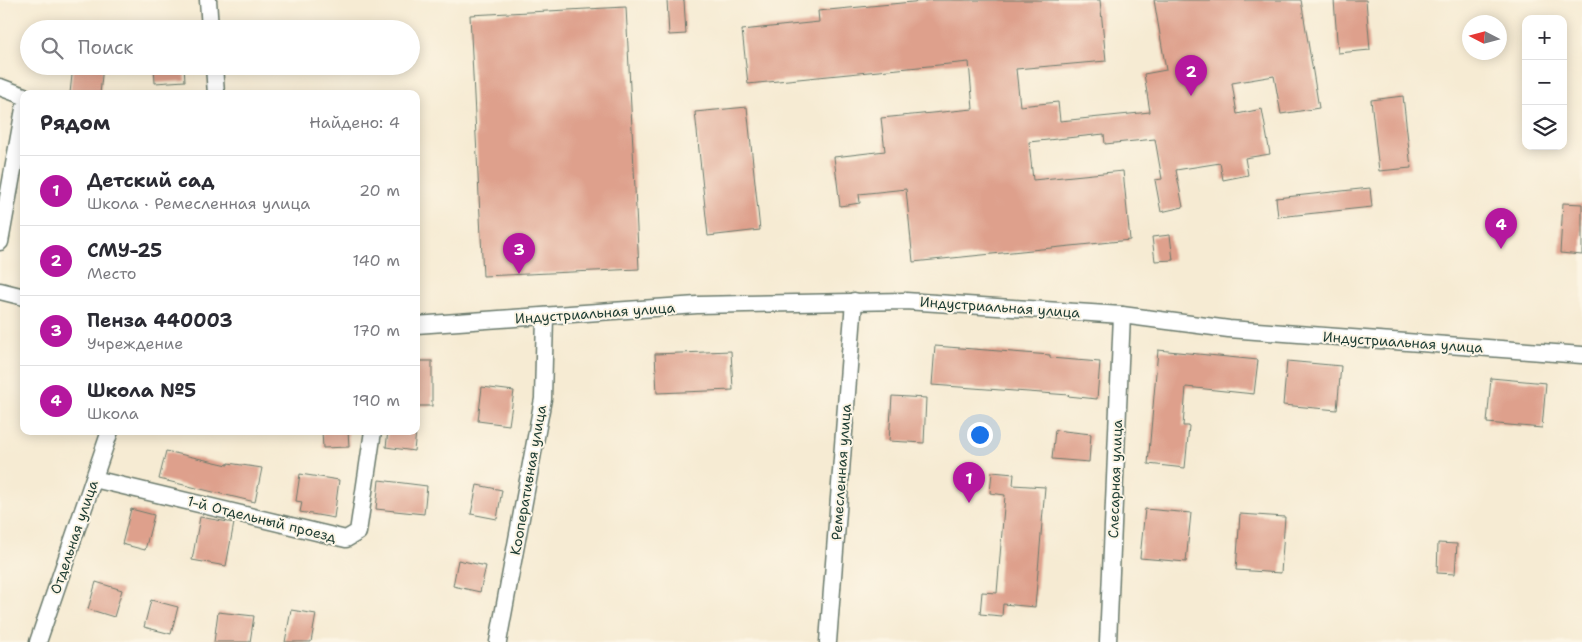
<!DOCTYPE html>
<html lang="ru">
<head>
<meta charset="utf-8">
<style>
	:root { --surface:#fff; --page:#f2f2f3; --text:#2b2b33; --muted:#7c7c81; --line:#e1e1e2; --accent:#b5179e }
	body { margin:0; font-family:"Shantell Sans",sans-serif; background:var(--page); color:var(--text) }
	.controls { position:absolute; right:15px; top:15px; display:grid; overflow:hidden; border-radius:10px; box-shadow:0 2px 12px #0003 }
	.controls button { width:45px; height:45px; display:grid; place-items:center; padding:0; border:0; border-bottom:1px solid var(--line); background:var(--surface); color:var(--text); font:25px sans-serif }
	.compass { position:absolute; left:1462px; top:15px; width:45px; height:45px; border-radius:50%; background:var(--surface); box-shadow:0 2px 12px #0003; rotate:276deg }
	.you { position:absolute; left:979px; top:434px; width:18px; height:18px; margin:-12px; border:4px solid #fff; border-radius:50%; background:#1a73e8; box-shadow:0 0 0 8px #1a73e833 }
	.badge { display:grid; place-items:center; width:32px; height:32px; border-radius:50%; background:var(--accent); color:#fff; font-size:16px; font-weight:700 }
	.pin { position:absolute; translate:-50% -41px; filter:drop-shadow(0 1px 2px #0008) }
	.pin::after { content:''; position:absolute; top:26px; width:18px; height:15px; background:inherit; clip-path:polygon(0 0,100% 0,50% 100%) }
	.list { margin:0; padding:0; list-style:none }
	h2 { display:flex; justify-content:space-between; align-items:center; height:65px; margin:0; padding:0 20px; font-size:21px }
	h2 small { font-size:16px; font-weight:400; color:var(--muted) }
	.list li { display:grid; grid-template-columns:32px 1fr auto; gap:15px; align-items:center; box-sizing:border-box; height:70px; padding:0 20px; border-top:1px solid var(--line) }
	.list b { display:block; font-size:19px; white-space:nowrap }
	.list p { margin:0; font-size:16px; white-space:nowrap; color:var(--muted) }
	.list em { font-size:16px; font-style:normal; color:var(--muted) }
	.icon { flex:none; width:28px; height:28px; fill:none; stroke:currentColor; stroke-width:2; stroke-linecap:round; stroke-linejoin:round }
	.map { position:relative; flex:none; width:1582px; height:642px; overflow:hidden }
	.search { position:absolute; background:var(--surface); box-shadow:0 2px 12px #0003; left:20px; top:20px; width:400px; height:55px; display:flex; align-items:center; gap:12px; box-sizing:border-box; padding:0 18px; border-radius:28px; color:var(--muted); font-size:19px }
	.panel { position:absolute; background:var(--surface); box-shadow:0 2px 12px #0003; left:20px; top:90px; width:400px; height:345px; border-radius:10px }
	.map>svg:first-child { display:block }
	.building { fill:#dea08c }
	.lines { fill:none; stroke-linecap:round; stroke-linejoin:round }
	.minor-casing { stroke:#6a7a6c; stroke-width:19 }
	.minor { stroke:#fff; stroke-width:16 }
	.labels { text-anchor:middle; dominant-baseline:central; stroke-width:4; stroke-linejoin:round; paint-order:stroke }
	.street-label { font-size:14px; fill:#1f3d34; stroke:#fcf5e5 }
</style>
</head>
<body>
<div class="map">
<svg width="1582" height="642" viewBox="0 0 1582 642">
	<rect width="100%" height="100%" fill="#fcf5e5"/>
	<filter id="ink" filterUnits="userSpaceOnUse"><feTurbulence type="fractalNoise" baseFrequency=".02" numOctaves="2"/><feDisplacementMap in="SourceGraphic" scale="10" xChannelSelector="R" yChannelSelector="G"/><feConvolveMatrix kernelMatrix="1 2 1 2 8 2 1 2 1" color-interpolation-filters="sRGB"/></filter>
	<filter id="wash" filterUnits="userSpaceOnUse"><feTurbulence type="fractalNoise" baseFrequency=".0096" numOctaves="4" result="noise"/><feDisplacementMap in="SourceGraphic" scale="20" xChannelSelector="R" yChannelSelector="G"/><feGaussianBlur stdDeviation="1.12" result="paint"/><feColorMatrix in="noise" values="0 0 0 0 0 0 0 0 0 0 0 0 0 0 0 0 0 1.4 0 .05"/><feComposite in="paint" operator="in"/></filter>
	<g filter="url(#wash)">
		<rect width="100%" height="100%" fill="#f6ebd3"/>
		<g id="blocks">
			<!-- building -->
			<g class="building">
				<path d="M 667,0 L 684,0 L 686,34 L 669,35 Z"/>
				<path d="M 933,0 L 1100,0 L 1106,61 L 1016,69 L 1020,106 L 1058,102 L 1060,121 L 1150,112 L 1144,74 L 1166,70 L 1154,0 L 1301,0 L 1319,108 L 1281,114 L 1274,76 L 1232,83 L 1237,114 L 1262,109 L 1270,154 L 1245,158 L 1248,175 L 1223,180 L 1220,163 L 1176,170 L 1183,207 L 1161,212 L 1155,180 L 1162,179 L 1155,139 L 1105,144 L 1104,134 L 1029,142 L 1033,180 L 1123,171 L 1130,240 L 913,262 L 906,189 L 859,194 L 860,203 L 840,206 L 834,157 L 885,151 L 881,118 L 973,109 L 969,62 L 748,84 L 742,30 L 819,22 L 818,11 Z"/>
				<path d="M 1334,0 L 1366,0 L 1370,50 L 1338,53 Z"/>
				<path d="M 626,7 L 639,269 L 483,276 L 470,15 Z"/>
				<path d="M 73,66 L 103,66 L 100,94 L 70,93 Z"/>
				<path d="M 154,66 L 184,66 L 185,81 L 155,83 Z"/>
				<path d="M 1403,96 L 1411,168 L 1379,171 L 1371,100 Z"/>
				<path d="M 747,107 L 760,230 L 708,236 L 695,112 Z"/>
				<path d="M 1370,188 L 1372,207 L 1278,217 L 1276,198 Z"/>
				<path d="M 1563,203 L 1582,204 L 1582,255 L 1560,253 Z"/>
				<path d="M 1170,235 L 1173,260 L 1155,261 L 1152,237 Z"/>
				<path d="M 935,346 L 1050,355 L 1050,358 L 1100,362 L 1097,399 L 1068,396 L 1069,395 L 932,385 Z"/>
				<path d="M 1158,350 L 1258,360 L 1254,394 L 1186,387 L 1183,426 L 1189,426 L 1185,468 L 1148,464 Z"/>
				<path d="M 731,351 L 733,390 L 657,393 L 655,354 Z"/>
				<rect x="416" y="361" width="16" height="45"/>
				<path d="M 1287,361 L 1341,366 L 1337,410 L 1283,405 Z"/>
				<path d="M 1491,378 L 1546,383 L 1542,428 L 1487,423 Z"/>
				<path d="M 482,387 L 514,391 L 509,425 L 478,421 Z"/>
				<path d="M 892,396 L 926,398 L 924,443 L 889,441 Z"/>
				<path d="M 1055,430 L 1091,434 L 1089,462 L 1052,459 Z"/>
				<path d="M 322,431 L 348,431 L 349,447 L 323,448 Z"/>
				<path d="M 388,431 L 416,431 L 414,451 L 386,447 Z"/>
				<path d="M 166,451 L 228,465 L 228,463 L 262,468 L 255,502 L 159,479 Z"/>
				<path d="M 992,472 L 1014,474 L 1013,485 L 1045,487 L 1035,607 L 1003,604 L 1002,616 L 980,614 L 982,592 L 997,593 L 1005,495 L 990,493 Z"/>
				<path d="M 300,474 L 339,480 L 334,518 L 300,512 L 302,502 L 296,501 Z"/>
				<path d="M 379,480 L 427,486 L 424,514 L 376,509 Z"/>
				<path d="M 477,485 L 502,490 L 497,519 L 471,514 Z"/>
				<path d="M 131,509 L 154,515 L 145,550 L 122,544 Z"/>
				<path d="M 1145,509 L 1191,513 L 1186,562 L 1140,558 Z"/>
				<path d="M 1240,514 L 1285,517 L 1281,573 L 1236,570 Z"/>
				<path d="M 200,517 L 234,523 L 226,566 L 192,560 Z"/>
				<path d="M 1438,543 L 1457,544 L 1455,574 L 1437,573 Z"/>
				<path d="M 458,560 L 486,566 L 480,592 L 453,586 Z"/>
				<path d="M 96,582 L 122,590 L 114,617 L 88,609 Z"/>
				<path d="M 151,600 L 178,607 L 171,634 L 144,627 Z"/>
				<path d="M 291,610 L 316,614 L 311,642 L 285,642 Z"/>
				<path d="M 218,612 L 254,616 L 250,642 L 214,642 Z"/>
			</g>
		</g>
	</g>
	<g filter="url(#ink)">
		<use href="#blocks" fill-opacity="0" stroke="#6a7a6c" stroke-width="1"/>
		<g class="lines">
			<!-- minor casing -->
			<g class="minor-casing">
				<g id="minor">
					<path d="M 208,0 L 210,29"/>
					<path d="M 214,66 L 216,94"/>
					<path d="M 0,87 L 24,96"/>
					<path d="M 0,242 L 24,109"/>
					<path d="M 0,291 L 24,297"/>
					<path d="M 416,325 L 697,305 L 905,301 L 1122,315 L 1229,329 L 1582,355"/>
					<path d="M 94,479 L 346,539 L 358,532 L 373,431"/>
					<path d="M 38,642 L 110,431"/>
					<path d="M 498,642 L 543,399 L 545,316"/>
					<path d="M 828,642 L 854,301"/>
					<path d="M 1108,642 L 1122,315"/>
				</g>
			</g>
			<!-- minor -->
			<use href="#minor" class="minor"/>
		</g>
	</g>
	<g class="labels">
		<!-- street labels -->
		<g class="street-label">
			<text transform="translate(1000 307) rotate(4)">Индустриальная улица</text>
			<text transform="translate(595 313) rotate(-4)">Индустриальная улица</text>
			<text transform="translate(1403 342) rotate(4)">Индустриальная улица</text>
			<text transform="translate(841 472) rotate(-86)">Ремесленная улица</text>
			<text transform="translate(1115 479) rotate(-88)">Слесарная улица</text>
			<text transform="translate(528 480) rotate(-80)">Кооперативная улица</text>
			<text transform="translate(262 519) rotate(14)">1-й Отдельный проезд</text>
			<text transform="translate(74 537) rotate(-71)">Отдельная улица</text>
		</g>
	</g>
</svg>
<div class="controls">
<button>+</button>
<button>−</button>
<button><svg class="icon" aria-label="layers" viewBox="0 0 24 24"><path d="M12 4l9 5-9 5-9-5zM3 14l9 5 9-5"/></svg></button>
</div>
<svg class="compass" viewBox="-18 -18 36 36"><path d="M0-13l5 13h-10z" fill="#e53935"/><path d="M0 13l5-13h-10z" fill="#7c7c81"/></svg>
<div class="you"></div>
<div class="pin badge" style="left:969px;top:503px">1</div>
<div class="pin badge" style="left:1191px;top:96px">2</div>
<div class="pin badge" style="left:519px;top:274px">3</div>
<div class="pin badge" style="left:1501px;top:249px">4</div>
<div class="search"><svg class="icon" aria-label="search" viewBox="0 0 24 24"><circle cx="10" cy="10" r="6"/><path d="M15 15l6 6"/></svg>Поиск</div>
<section class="panel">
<h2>Рядом<small>Найдено: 4</small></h2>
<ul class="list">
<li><span class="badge">1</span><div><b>Детский сад</b><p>Школа · Ремесленная улица</p></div><em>20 m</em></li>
<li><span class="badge">2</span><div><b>СМУ-25</b><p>Место</p></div><em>140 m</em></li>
<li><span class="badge">3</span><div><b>Пенза 440003</b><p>Учреждение</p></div><em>170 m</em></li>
<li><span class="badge">4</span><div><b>Школа №5</b><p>Школа</p></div><em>190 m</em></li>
</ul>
</section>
</div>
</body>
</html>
